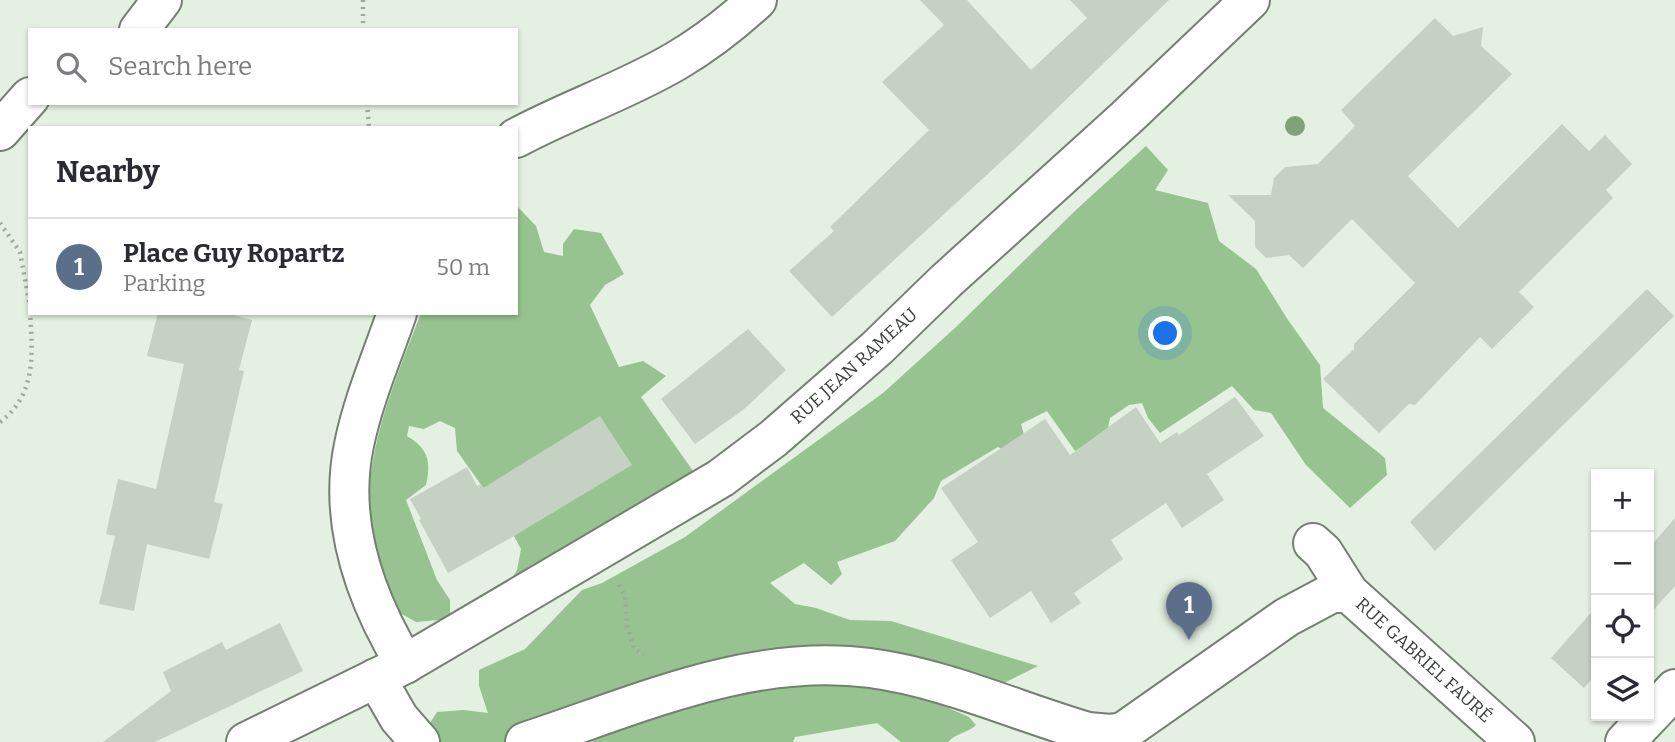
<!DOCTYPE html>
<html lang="en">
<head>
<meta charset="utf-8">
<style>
	:root { --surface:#fff; --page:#f7f7f7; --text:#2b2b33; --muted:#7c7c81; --line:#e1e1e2; --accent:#111827 }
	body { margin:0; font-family:Bitter,serif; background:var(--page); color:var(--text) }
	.controls { position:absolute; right:21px; bottom:21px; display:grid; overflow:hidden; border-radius:0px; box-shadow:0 2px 5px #0004 }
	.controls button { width:63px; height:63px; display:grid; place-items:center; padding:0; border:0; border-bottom:2px solid var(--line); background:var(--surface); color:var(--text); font:35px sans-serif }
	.you { position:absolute; left:1166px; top:334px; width:24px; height:24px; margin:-18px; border:5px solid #fff; border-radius:50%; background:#1a73e8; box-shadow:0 0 0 10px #1a73e833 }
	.badge { display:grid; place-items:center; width:46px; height:46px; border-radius:50%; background:var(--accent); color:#fff; font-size:23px; font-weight:700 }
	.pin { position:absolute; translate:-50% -58px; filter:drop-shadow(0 2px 4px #0008) }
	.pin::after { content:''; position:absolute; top:37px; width:24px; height:21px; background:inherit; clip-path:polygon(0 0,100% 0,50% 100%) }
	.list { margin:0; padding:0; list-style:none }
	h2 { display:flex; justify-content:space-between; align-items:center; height:91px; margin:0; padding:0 28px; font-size:30px }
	h2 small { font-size:23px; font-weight:400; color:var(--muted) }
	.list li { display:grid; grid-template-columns:46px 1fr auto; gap:21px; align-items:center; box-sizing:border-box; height:98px; padding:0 28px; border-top:2px solid var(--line) }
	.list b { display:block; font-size:26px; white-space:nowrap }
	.list p { margin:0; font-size:23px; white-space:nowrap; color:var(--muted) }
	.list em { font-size:23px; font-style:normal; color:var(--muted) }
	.icon { flex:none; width:38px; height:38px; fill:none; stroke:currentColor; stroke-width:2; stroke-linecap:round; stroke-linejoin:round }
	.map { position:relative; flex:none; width:1675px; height:742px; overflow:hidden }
	.search { position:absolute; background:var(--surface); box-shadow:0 2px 5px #0004; left:28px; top:28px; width:490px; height:77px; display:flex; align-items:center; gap:18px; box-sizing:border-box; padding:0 24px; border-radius:0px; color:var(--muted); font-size:26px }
	.panel { position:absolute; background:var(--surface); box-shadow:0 2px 5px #0004; left:28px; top:126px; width:490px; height:189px; border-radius:0px }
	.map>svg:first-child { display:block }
	.forest { fill:#96c38f }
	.building { fill:#c5d1c3 }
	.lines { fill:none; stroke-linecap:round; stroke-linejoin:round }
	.minor-casing { stroke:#757f73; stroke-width:42 }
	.path { stroke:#9fa89d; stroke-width:4.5; stroke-dasharray:2 5; stroke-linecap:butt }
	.minor { stroke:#fff; stroke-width:38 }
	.tree { fill:#7da377 }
	.labels { text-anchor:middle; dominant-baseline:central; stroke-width:7; stroke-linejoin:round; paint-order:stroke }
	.street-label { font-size:18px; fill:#393e39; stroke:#fff }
</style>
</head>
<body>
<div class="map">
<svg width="1675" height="742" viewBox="0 0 1675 742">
	<rect width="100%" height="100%" fill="#e4f0e2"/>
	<!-- forest -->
	<g class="forest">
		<path d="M 1146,146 L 1168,170 L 1155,190 L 1208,203 L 1219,241 L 1256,269 L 1288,320 L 1320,365 L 1323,408 L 1385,458 L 1387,475 L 1350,508 L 1306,465 L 1271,413 L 1254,410 L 1232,386 L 1160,433 L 1148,418 L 1142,403 L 1129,405 L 1110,418 L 1107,433 L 1075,451 L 1047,411 L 1021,424 L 1024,435 L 1002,449 L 998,447 L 941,481 L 934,498 L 895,541 L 837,562 L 842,574 L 831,585 L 804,563 L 770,583 L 795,604 L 816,608 L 850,620 L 891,621 L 1038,666 L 996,687 L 921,696 L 969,717 L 976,725 C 970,732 956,733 948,742 L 901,742 L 877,723 L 795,737 L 793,742 L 418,742 L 437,712 L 464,710 L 488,713 L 479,686 L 479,670 L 525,649 L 582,590 L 602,583 L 685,537 L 883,393 L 956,327 L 1077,209 Z"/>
		<path d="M 516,205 L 536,226 L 544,252 L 563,256 L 563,244 L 574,229 L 601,233 L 624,274 L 605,285 L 590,305 L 619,367 L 643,361 L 666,376 L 641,397 L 693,471 L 582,551 L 509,583 L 517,570 L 521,549 L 502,514 L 457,451 L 455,428 L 440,421 L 424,429 L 409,426 L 407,436 C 429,449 431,462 426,485 L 406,500 L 437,580 L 450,600 L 450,619 L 416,622 L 389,607 C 383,584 373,559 370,535 C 361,458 394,384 421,313 L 516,313 Z"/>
	</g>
	<!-- building -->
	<g class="building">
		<path d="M 920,0 L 967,0 L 1031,70 L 1087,18 L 1070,0 L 1169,0 L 1015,149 L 832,317 L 789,271 L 834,231 L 830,227 L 929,130 L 882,82 L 944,25 Z"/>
		<path d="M 1435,18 L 1453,36 L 1483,27 L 1481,46 L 1512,74 L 1408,176 L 1458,228 L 1562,124 L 1589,151 L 1605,135 L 1632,164 L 1606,190 L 1613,198 L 1519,292 L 1534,307 L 1492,349 L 1480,337 L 1415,405 L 1409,404 L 1379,433 L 1323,379 L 1354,349 L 1354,344 L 1415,283 L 1352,219 L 1303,268 L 1289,255 L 1266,258 L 1255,247 L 1255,221 L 1228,195 L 1271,195 L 1274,178 L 1285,167 L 1318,164 L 1355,126 L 1341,110 Z"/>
		<path d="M 1647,289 L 1674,316 L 1435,551 L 1410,522 Z"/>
		<path d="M 158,313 L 226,313 L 252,320 L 239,370 L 244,371 L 214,502 L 223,504 L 209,559 L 147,544 L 134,611 L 99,604 L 115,536 L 106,534 L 118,479 L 156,489 L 184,364 L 147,356 Z"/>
		<path d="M 748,329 L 786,370 L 743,410 L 695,444 L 661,399 Z"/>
		<path d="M 1235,397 L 1264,436 L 1207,474 L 1224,500 L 1182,528 L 1166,503 L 1111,540 L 1123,559 L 1074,593 L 1081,603 L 1051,623 L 1031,591 L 990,618 L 951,560 L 978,542 L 941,488 L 1045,419 L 1070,455 L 1136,407 L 1160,443 L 1177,432 L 1179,435 Z"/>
		<path d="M 600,416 L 632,465 L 514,536 L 448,573 L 419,520 L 421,519 L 410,499 L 467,467 L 477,486 L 481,484 L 483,488 Z"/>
		<path d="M 1675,518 L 1675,586 L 1649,615 L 1649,548 Z"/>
		<path d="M 1596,607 L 1596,674 L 1584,688 L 1551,658 Z"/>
		<path d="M 280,623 L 303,671 L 155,742 L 103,742 L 171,691 L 163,672 L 222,642 L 226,650 Z"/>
	</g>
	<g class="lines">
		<!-- minor casing -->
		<g class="minor-casing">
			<g id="minor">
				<path d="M 139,30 L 162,0"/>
				<path d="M 0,131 L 30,97"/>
				<path d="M 516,138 C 568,110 625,91 676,61 C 705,44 732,23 757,0"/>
				<path d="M 397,313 C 382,357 363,400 354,445 C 338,522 365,598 405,664"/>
				<path d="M 1313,543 L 1323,552 L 1349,593 L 1515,742"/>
				<path d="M 376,678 L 399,718 L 420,742"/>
				<path d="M 246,742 L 405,664 L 721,478 L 774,438 L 877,348 L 946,281 L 1126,118 L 1250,0"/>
				<path d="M 525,742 C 635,706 751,652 870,668 C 945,678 1016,711 1088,732 L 1111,734 L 1123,732 L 1287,617 L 1332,593 L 1349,593"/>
				<path d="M 1625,742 L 1675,689"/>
			</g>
		</g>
		<!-- path -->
		<g class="path">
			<path d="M 363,0 L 363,30"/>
			<path d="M 367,103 L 369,128"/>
			<path d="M 0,223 L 20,252 L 30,307"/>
			<path d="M 0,422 C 36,395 33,354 30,313"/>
			<path d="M 619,585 L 625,597 L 627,625 L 634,649 L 644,655"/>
		</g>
		<!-- minor -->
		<use href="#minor" class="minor"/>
	</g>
	<!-- trees -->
	<circle class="tree" cx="1295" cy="126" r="10"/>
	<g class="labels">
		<!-- street labels -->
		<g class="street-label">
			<text transform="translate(854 366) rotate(-42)">RUE JEAN RAMEAU</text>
			<text transform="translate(1424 660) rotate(42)">RUE GABRIEL FAURÉ</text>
		</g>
	</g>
</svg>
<div class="controls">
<button>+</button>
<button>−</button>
<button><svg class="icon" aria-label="locate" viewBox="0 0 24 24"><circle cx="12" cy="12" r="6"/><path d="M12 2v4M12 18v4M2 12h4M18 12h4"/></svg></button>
<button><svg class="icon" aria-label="layers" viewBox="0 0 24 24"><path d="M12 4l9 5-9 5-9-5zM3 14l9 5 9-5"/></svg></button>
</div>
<div class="you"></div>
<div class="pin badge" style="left:1189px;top:640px;background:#5c6f8a">1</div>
<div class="search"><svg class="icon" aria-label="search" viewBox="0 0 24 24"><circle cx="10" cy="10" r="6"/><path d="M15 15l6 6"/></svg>Search here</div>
<section class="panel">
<h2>Nearby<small></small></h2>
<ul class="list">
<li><span class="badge" style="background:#5c6f8a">1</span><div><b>Place Guy Ropartz</b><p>Parking</p></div><em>50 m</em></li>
</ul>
</section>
</div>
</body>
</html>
